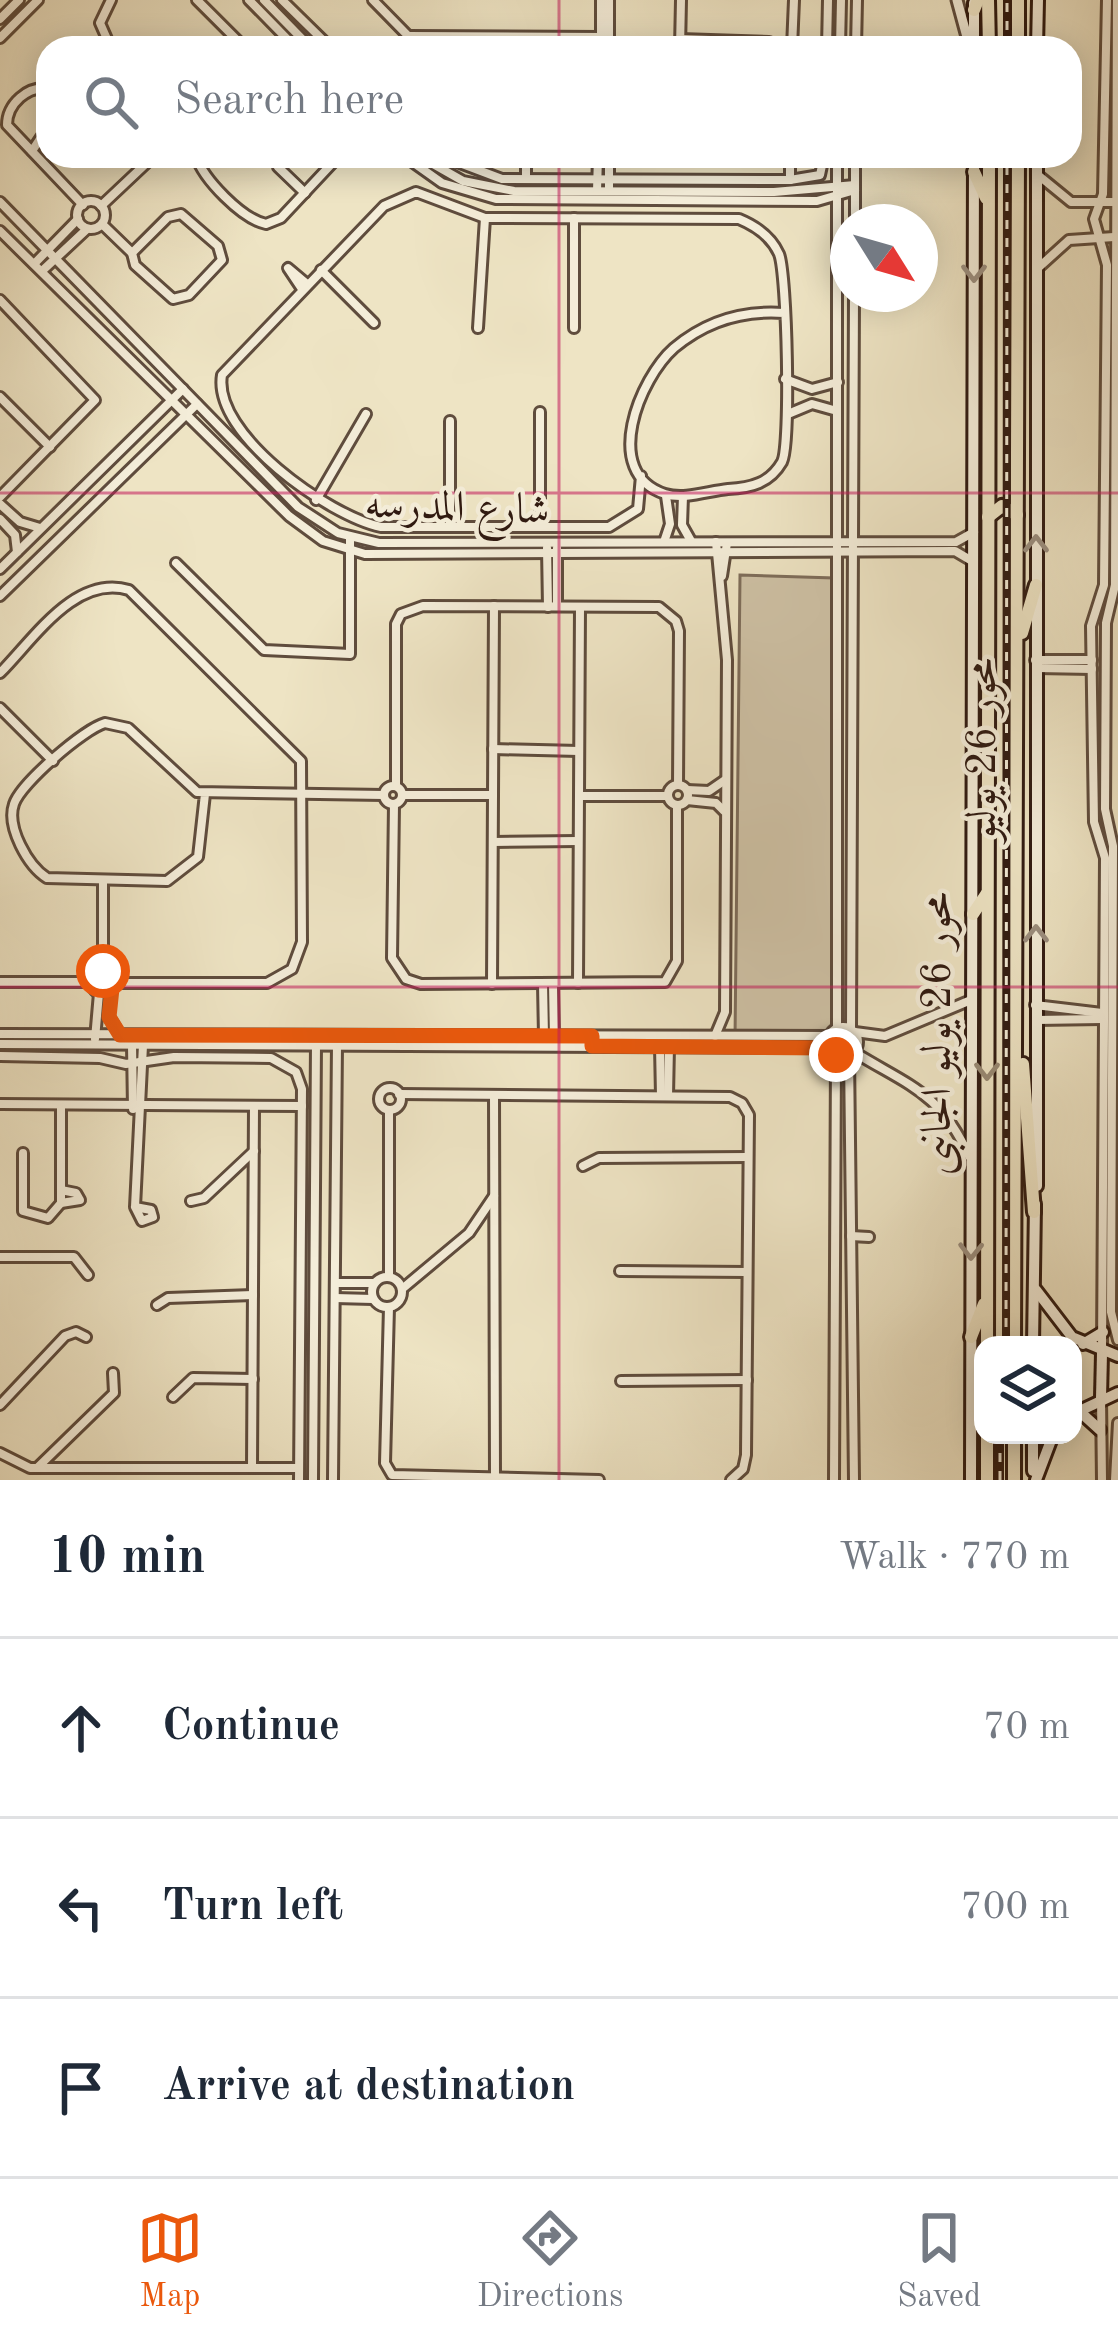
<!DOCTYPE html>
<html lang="en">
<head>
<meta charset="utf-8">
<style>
	:root { --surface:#fff; --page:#f6f6f7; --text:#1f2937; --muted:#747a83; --line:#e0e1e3; --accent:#ea580c }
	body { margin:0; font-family:"Old Standard TT",Amiri,serif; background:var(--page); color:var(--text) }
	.controls { position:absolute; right:36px; bottom:36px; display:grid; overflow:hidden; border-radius:24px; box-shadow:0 6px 30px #0003 }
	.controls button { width:108px; height:108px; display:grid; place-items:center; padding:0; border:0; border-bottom:3px solid var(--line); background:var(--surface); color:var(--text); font:60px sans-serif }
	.compass { position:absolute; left:830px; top:204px; width:108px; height:108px; border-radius:50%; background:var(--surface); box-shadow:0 6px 30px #0003; rotate:127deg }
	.stop { position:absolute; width:36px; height:36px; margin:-27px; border:9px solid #ea580c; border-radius:50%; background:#fff }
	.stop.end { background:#ea580c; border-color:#fff; box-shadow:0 3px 12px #0008 }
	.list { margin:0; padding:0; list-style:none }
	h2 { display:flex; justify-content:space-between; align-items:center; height:156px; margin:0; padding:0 48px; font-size:51px }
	h2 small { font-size:39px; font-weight:400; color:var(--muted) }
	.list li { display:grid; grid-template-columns:78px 1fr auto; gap:36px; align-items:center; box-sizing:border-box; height:180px; padding:0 48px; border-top:3px solid var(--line) }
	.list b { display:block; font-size:45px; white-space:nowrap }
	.list em { font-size:39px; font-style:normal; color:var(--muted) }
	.icon { flex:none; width:66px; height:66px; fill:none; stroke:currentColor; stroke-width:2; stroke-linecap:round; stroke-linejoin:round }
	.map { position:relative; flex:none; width:1118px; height:1480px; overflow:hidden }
	.search { position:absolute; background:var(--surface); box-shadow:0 6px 30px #0003; left:36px; right:36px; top:36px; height:132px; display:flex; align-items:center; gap:30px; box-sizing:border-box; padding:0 42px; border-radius:36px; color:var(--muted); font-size:45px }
	.sheet { height:696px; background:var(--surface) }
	nav { display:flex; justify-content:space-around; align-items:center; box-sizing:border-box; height:168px; border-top:3px solid var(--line); background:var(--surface); font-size:33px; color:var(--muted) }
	nav a { display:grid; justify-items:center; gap:6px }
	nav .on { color:var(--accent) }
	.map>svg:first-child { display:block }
	.green { fill:#cec1a5; stroke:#7e6d5a; stroke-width:3 }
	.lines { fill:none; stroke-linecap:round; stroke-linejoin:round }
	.minor-casing { stroke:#5f4c3d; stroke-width:14 }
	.tertiary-casing { stroke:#5f4c3d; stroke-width:15 }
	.secondary-casing { stroke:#2f1910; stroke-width:16 }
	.trunk-casing { stroke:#2f1910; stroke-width:18 }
	.minor { stroke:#f4edd9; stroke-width:8 }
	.tertiary { stroke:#f4edd9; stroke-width:9 }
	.secondary { stroke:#f4edd9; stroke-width:10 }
	.trunk { stroke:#eee4c4; stroke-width:12 }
	.rail-casing { stroke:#2f1910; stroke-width:8 }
	.rail { stroke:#f4edd9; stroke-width:3; stroke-dasharray:9; stroke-linecap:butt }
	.oneway { stroke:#9b8e7f }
	.oneway2 { stroke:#988973 }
	.route { stroke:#ea580c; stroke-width:15 }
	.grid { fill:none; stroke:#c2185b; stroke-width:3; stroke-opacity:0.55 }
	.labels { text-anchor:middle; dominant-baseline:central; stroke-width:9; stroke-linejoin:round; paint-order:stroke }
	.street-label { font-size:42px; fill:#2f1910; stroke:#f4edd9 }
</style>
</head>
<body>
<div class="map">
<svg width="1118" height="1480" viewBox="0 0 1118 1480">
	<rect width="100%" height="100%" fill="#eee4c4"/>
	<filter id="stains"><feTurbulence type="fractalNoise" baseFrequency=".00167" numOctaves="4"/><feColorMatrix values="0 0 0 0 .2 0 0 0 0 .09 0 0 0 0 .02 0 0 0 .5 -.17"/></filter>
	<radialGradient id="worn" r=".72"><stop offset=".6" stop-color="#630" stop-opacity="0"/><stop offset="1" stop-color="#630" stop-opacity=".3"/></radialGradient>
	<!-- green -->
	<path class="green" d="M 740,575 L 834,578 L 832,1039 L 735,1039 Z"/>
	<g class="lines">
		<!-- minor casing -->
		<g class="minor-casing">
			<g id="minor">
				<path d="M 111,0 L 100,23 L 111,48"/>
				<path d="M 197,0 L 245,48"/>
				<path d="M 249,0 L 296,48"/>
				<path d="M 264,0 L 311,48"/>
				<path d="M 282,0 L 331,48"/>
				<path d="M 373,0 L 420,48"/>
				<path d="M 609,0 L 609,48"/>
				<path d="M 1117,0 L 1115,585 L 1106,623 L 1105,809 L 1113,846 L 1111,1312 L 1118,1340"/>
				<path d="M 0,19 L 19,0"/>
				<path d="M 408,36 L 601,37"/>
				<path d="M 0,38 L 38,0"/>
				<path d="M 680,39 L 769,42 L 784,48"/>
				<path d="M 601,48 L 601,0"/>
				<path d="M 680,48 L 681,0"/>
				<path d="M 792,48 L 794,0"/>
				<path d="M 827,48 L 828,0"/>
				<path d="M 840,48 L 841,0"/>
				<path d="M 856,48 L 857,0"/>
				<path d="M 48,89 C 28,85 7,104 7,125 L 83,205"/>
				<path d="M 32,151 L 48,127"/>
				<path d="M 196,156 C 203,179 242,219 266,224 L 281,218 L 339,156"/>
				<path d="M 404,156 L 442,183 L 496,199 L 817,201 L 855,190"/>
				<path d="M 419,156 L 463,181 L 514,191 L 774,192 L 855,185"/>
				<path d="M 441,156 L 502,179 L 790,180 L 820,175 L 824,156"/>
				<path d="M 837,156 L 837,1029"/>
				<path d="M 278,167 L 305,193"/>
				<path d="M 1038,175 L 1071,202 L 1115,202"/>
				<path d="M 526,179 L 526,156"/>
				<path d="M 790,180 L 790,156"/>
				<path d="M 597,191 L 598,156"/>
				<path d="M 609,191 L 609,156"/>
				<circle cx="91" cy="215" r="14"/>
				<path d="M 0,202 L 298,507 L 338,533 L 379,543 L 956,542 L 974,532"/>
				<path d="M 101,206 L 154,156"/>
				<path d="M 181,214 L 218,246 L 222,260 L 189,295 L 173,299 L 135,265 L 132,253 L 168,217 Z"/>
				<path d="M 574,218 L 574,328"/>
				<path d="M 855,222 L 855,156"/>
				<path d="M 102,224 L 132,253"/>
				<path d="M 0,231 L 289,516 L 323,541 L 365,554 L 955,551 L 972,561"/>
				<path d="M 34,264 L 78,219"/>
				<path d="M 1038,268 L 1069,240 L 1114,237"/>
				<path d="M 321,270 L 374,323"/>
				<path d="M 42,271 L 87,229"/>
				<path d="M 302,289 L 288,268 L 307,284"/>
				<path d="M 0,300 L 95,400 L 0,497"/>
				<path d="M 478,328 L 485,218"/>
				<path d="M 785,379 L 812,389 L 838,382"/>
				<path d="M 0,397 L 50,447"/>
				<path d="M 788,414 L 812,404 L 837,411"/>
				<path d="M 641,476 L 638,509 L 609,527 L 381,527 C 329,516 212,434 222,375 L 384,206 L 416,192 L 485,218 L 739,219 C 756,226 771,236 779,254 C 787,274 791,444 782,462 C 770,483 751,488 728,489 C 708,491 685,500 665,494 C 600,473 640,378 674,348 C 706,321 743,310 784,313"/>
				<path d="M 683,496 L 682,525 L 691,541"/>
				<path d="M 316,500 L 366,414"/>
				<path d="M 0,504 L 20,522 L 40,528"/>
				<path d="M 0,519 L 15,535 L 17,552"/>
				<path d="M 450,527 L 450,421"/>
				<path d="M 540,527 L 540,412"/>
				<path d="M 664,542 L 670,524 L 666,496"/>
				<path d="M 547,548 L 548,607"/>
				<path d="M 557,548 L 557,606"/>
				<path d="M 176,563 L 264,650 L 350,654 L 350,537"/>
				<path d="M 0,569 L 183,389"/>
				<path d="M 722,576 L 727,543"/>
				<path d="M 0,596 L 197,404"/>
				<path d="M 1035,660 L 1092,660"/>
				<path d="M 1037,668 L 1092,669"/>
				<path d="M 0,673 C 34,639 75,574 129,590 L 301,761 L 302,942 L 292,969 L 267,983 L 114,983"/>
				<path d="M 0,708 L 53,761"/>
				<path d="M 493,749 L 579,751"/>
				<circle cx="678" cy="795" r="10"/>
				<circle cx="393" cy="795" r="9"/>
				<path d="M 396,786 L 396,624 L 401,614 L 423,606 L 659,607 L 676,621 L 679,631 L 678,785"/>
				<path d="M 687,790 L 709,791 L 725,780"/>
				<path d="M 205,794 L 198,857 L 167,881 L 47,878 C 28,866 6,827 14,804 C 21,783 84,729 105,723 L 128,728 L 197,792 L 384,795"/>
				<path d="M 403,795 L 493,795"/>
				<path d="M 579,796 L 668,796"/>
				<path d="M 687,800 L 716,803 L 724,811"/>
				<path d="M 394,804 L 392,958 L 406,979 L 421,984 L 665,982 L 677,961 L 677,805"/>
				<path d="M 493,842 L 578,841"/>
				<path d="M 103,883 L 103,971"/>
				<circle cx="103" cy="983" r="11"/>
				<path d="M 0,982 L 91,982"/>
				<path d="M 578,983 L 580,607"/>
				<path d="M 492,984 L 494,606"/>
				<path d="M 543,984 L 544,1036"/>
				<path d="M 553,984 L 554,1036"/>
				<path d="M 109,992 L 109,1017 L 120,1035"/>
				<path d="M 1035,1005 L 1102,1013"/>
				<path d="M 1036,1020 L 1102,1019"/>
				<circle cx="843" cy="1042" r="15"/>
				<path d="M 851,1029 L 854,294"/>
				<path d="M 855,1032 L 885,1036 L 971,1000"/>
				<path d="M 0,1034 L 829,1036"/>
				<path d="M 715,1036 L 725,1012 L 727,660 L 716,542"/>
				<path d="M 95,1039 L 99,993"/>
				<path d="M 0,1044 L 830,1048"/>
				<path d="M 132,1045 L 133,1109"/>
				<path d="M 660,1046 L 661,1096"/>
				<path d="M 854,1052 C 909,1086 940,1092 969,1156"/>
				<path d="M 849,1055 L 854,1480"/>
				<path d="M 0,1056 L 100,1058 L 126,1064 L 174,1057 L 271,1058 L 296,1072 L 302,1089 L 299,1480"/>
				<circle cx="390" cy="1099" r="11"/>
				<path d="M 399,1094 L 730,1097 L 742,1103 L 749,1115 L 746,1455 L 743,1469 L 731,1480"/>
				<path d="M 494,1095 L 495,1479"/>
				<path d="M 668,1096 L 669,1046"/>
				<path d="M 0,1104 L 302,1106"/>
				<path d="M 389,1110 L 389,1277"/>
				<path d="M 23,1153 L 23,1211 L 48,1218 L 61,1203 L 61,1105"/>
				<path d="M 583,1166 L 599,1158 L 748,1157"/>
				<path d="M 191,1201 L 204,1198 L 254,1151"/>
				<path d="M 61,1203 L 80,1200 L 76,1193 L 61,1190"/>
				<path d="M 135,1207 L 142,1221 L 153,1217 L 151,1210 L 135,1207 L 143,1045"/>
				<path d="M 851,1236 L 869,1237"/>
				<path d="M 0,1257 L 74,1257 L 88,1275"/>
				<path d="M 620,1271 L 747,1272"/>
				<circle cx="387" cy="1292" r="15"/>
				<path d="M 335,1283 L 374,1283"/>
				<path d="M 402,1289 L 469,1233 L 494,1196"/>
				<path d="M 335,1298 L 373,1299"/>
				<path d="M 157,1305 L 168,1298 L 253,1295"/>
				<path d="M 389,1307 L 385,1463 L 392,1475 L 599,1480"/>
				<path d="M 1102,1351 L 1105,858 L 1094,822 L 1091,626 L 1104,585 L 1107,265 L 1094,219 L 1103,194 L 1107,0"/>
				<path d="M 621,1381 L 747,1380"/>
				<path d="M 173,1397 L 193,1378 L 253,1379"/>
				<path d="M 1101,1398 L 1102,1480"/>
				<path d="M 0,1405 L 65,1336 L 76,1332 L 86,1337"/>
				<path d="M 0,1453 L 30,1468 L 299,1468"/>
				<path d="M 38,1467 L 114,1393 L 113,1373"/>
				<path d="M 252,1468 L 254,1106"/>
				<path d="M 313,1480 L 316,1043"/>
				<path d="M 333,1480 L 337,1044"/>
				<path d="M 834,1480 L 836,1055"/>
				<path d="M 1115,1480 L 1118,1423"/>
			</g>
		</g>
		<!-- tertiary casing -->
		<g class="tertiary-casing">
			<path id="tertiary" d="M 957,0 L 970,48"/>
		</g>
		<!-- secondary casing -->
		<g class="secondary-casing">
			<g id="secondary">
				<path d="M 974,3 L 974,48"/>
				<path d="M 1037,48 L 1038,0"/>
				<path d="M 1037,1186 L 1037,156"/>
				<path d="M 1036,1290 L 1072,1337 L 1118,1356"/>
				<path d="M 1083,1344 L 1103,1332"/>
				<path d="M 1033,1345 L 1035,1204"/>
				<path d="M 1101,1398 L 1102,1353"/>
				<path d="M 1078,1410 L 1100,1430"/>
				<path d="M 1073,1414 L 1118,1393"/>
				<path d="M 1033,1435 L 1033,1471"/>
				<path d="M 971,1480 L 974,156"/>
				<path d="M 1036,1480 L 1053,1435"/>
			</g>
		</g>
		<!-- trunk casing -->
		<g class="trunk-casing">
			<g id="trunk">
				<path d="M 988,0 L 989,48"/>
				<path d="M 974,10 L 978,0"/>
				<path d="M 1018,48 L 1018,0"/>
				<path d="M 974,172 L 986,198"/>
				<path d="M 988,517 L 1002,506 L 1017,515"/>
				<path d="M 1022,633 L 1036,585"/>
				<path d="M 973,914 L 987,893"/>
				<path d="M 1023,1064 L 1034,1212"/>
				<path d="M 971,1337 L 984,1304"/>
				<path d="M 987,1345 L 989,156"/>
				<path d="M 1014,1345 L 1018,156"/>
				<path d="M 1014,1435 L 1014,1480"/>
				<path d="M 987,1480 L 987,1435"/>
			</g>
		</g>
		<!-- minor -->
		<use href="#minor" class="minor"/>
		<!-- tertiary -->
		<use href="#tertiary" class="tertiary"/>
		<!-- secondary -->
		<use href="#secondary" class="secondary"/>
		<!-- trunk -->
		<use href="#trunk" class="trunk"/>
		<!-- rail casing -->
		<g class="rail-casing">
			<g id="rail">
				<path d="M 1007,48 L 1007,0"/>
				<path d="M 1006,1345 L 1007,156"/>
				<path d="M 1000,1435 L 1000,1480"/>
			</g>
		</g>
		<!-- rail -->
		<use href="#rail" class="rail"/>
	</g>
	<!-- one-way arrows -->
	<defs><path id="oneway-chevron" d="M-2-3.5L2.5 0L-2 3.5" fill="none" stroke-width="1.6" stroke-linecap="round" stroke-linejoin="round" transform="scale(3)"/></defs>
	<g class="oneway">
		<use href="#oneway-chevron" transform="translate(974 273) rotate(90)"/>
		<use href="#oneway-chevron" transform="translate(1036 544) rotate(-90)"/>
		<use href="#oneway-chevron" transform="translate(1036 934) rotate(-90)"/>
		<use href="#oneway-chevron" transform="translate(971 1251) rotate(91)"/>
	</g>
	<use class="oneway2" href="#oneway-chevron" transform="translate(987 1071) rotate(90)"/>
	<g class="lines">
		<!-- route -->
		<path class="route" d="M 103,971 L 113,979 L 109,1017 L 120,1035 L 592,1036 L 592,1046 L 830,1048 L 836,1055"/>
	</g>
	<!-- grid -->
	<path class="grid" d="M 559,0 L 559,48M 559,156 L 559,1480M 0,493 L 1118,493M 0,987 L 1118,987"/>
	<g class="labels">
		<!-- street labels -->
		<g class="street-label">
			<text transform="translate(457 509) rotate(2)">شارع المدرسه</text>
			<text transform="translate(984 750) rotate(-90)">محور 26 يوليو</text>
			<text transform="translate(939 1034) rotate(-90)">محور 26 يوليو الجانبى</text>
		</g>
	</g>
	<rect width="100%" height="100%" filter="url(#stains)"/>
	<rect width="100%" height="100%" fill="url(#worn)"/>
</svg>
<div class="controls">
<button><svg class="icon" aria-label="layers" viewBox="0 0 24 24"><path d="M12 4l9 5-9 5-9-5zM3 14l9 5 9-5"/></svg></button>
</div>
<svg class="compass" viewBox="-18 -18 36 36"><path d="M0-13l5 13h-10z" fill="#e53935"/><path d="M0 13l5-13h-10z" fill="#747a83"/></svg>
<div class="stop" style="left:103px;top:971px"></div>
<div class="stop end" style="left:836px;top:1055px"></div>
<div class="search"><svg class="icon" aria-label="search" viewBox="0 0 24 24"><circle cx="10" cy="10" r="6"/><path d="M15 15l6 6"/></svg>Search here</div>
</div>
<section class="sheet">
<h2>10 min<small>Walk · 770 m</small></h2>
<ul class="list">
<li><svg class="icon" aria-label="ahead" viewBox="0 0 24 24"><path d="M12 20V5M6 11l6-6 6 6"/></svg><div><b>Continue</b></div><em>70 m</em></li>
<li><svg class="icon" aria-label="left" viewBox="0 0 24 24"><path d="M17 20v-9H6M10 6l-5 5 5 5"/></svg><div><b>Turn left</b></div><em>700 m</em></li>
<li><svg class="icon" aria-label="arrive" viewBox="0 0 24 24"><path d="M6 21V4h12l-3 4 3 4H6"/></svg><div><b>Arrive at destination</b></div></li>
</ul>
</section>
<nav>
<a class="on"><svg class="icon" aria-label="map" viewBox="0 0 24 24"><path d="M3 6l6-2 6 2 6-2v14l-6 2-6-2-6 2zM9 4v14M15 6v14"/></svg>Map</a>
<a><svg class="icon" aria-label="directions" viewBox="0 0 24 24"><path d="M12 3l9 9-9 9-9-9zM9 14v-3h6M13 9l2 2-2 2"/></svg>Directions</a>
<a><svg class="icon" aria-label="saved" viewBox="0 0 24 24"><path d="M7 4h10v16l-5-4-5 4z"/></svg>Saved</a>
</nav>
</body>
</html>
